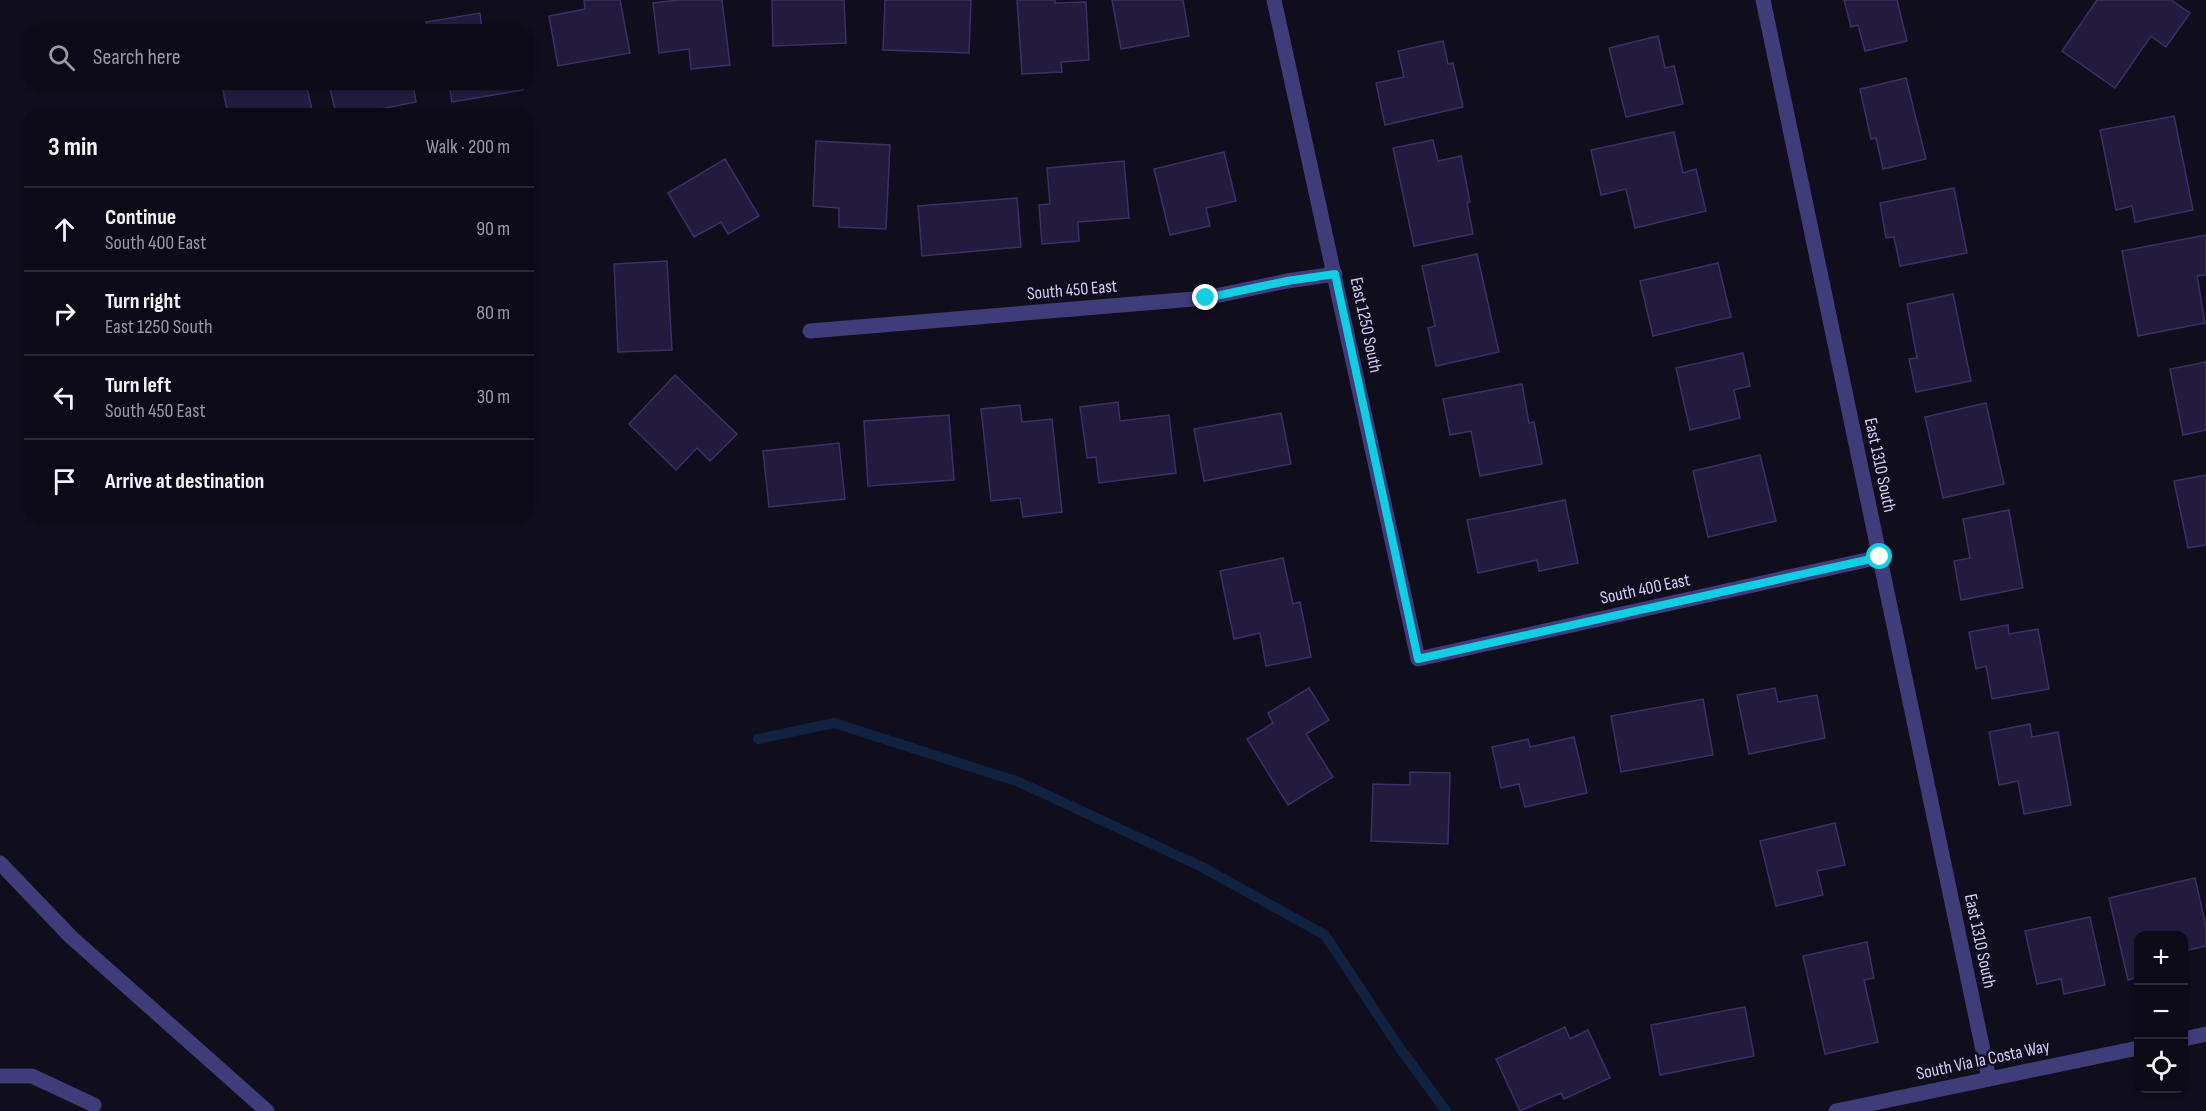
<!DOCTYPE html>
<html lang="en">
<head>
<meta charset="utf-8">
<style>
	:root { --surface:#0c0a16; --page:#15131f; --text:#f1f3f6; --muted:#9a9aa1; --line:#2c2b35 }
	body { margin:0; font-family:"Sofia Sans Condensed",sans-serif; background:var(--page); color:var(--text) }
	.controls { position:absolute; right:18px; bottom:18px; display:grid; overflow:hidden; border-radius:12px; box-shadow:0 2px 4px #0004 }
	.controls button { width:54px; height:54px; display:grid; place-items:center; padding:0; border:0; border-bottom:2px solid var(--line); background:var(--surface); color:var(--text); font:30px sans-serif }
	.stop { position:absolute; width:18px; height:18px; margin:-14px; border:4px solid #12cee3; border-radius:50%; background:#fff }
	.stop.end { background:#12cee3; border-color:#fff; box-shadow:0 2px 6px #0008 }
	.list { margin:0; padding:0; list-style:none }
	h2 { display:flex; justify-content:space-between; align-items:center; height:78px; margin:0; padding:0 24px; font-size:26px }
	h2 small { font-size:20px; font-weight:400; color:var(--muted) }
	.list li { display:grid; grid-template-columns:39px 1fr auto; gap:18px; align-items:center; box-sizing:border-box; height:84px; padding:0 24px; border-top:2px solid var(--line) }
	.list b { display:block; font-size:22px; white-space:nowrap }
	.list p { margin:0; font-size:20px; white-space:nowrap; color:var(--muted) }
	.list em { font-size:20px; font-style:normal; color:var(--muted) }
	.icon { flex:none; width:33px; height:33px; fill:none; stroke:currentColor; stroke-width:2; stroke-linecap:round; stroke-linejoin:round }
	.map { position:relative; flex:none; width:2206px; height:1111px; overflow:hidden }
	.search { position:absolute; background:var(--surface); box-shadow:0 2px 4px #0004; left:24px; top:24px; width:510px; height:66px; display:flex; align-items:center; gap:15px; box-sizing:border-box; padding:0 21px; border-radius:18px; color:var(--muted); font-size:22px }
	.panel { position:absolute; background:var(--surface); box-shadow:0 2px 4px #0004; left:24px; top:108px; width:510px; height:414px; border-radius:18px }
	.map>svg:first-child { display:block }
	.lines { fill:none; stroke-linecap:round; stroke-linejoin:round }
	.stream { stroke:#10223f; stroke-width:10 }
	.building { fill:#221b3d; stroke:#3a2f67; stroke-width:1.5 }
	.lane { stroke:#3e3c79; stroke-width:15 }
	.street { stroke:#3e3c79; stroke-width:15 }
	.route { stroke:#12cee3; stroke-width:8 }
	.labels { text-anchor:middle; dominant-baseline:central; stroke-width:5; stroke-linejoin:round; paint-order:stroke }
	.street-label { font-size:18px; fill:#d3cefb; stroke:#100d1d }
</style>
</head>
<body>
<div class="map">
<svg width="2206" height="1111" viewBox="0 0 2206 1111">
	<rect width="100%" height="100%" fill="#100d1d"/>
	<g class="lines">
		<!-- stream -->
		<path class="stream" d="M 758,739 L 834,723 L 1019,782 L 1202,867 L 1325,935 L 1397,1044 L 1446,1111"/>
	</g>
	<!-- building -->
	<g class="building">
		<path d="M 584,0 L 620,0 L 630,53 L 558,66 L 549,16 L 585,9 Z"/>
		<path d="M 678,0 L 722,0 L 730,65 L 691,69 L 689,49 L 659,53 L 653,3 Z"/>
		<path d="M 772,0 L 844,0 L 846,43 L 773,46 Z"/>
		<path d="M 885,0 L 971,0 L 969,53 L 883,50 Z"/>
		<path d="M 1017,0 L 1055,0 L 1055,3 L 1086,2 L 1089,60 L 1061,62 L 1062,72 L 1022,74 Z"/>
		<path d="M 1112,0 L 1183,0 L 1189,36 L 1121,49 Z"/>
		<path d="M 1844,0 L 1897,0 L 1907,41 L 1865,51 L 1858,25 L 1851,27 Z"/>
		<path d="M 2097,0 L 2171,0 L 2190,13 L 2166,47 L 2151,36 L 2115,88 L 2062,51 Z"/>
		<path d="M 480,13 L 482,30 L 427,30 L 426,22 Z"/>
		<path d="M 1658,36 L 1665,68 L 1674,66 L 1683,104 L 1626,117 L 1609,48 Z"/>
		<path d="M 1443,41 L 1448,64 L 1453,63 L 1463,107 L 1385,125 L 1376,83 L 1404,77 L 1398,51 Z"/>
		<path d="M 1906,78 L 1926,159 L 1883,169 L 1876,138 L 1871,139 L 1860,89 Z"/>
		<path d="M 229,84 L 306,84 L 313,114 L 228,114 L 222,86 Z"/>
		<path d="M 329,84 L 413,84 L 416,102 L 380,109 L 381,114 L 336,114 Z"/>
		<path d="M 449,84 L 522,84 L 523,90 L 452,102 Z"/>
		<path d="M 2174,116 L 2193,210 L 2135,222 L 2132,206 L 2116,210 L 2100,130 Z"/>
		<path d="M 1674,132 L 1683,173 L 1696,169 L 1706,211 L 1635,228 L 1626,189 L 1601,195 L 1591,150 Z"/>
		<path d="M 1433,140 L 1438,161 L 1461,156 L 1470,202 L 1467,203 L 1473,234 L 1414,246 L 1393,148 Z"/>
		<path d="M 816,141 L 890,145 L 886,229 L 839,227 L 839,208 L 813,206 Z"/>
		<path d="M 1224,152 L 1236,201 L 1206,208 L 1210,226 L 1170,235 L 1154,169 Z"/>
		<path d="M 725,159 L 759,216 L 728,234 L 721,222 L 694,237 L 668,193 Z"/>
		<path d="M 1124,161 L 1129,218 L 1078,222 L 1079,241 L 1042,244 L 1039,205 L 1050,204 L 1047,168 Z"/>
		<path d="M 1954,188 L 1967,253 L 1900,266 L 1894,237 L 1886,238 L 1880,203 Z"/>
		<path d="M 1017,198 L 1021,247 L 922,256 L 918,206 Z"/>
		<path d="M 2206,235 L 2206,275 L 2197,276 L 2205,323 L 2138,336 L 2122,251 Z"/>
		<path d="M 1477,254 L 1499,352 L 1436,366 L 1428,328 L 1435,326 L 1422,266 Z"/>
		<path d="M 667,261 L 672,350 L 618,352 L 614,264 Z"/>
		<path d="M 1718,263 L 1731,317 L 1653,336 L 1640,281 Z"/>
		<path d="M 1953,294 L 1971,381 L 1916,392 L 1909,359 L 1917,358 L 1907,304 Z"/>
		<path d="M 1743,353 L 1750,386 L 1734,390 L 1740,418 L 1690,430 L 1676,368 Z"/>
		<path d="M 2206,362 L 2206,430 L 2183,435 L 2170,369 Z"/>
		<path d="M 675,375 L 737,434 L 710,461 L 697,448 L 676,470 L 629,424 Z"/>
		<path d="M 1522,384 L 1529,423 L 1534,422 L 1542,464 L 1480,476 L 1471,431 L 1450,435 L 1443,399 Z"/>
		<path d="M 1118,402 L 1120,421 L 1169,415 L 1176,473 L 1099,483 L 1096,457 L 1087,458 L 1080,407 Z"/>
		<path d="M 1986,403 L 2004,484 L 1943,498 L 1925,417 Z"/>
		<path d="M 1020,405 L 1022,422 L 1052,419 L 1062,512 L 1023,517 L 1020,498 L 991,501 L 981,409 Z"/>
		<path d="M 1281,413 L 1291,464 L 1204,481 L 1194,429 Z"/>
		<path d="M 949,415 L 954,480 L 868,486 L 864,421 Z"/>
		<path d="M 839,443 L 845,499 L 769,507 L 763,451 Z"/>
		<path d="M 1760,455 L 1776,521 L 1708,537 L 1693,471 Z"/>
		<path d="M 2206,475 L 2206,545 L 2188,548 L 2174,481 Z"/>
		<path d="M 1565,500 L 1578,563 L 1539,571 L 1537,560 L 1478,573 L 1467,520 Z"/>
		<path d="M 2009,510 L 2023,588 L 1961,600 L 1954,561 L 1970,558 L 1963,519 Z"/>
		<path d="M 1283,558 L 1293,604 L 1300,602 L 1311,657 L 1266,666 L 1260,633 L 1234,639 L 1220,571 Z"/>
		<path d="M 2008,625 L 2009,634 L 2038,629 L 2049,689 L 1992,699 L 1986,666 L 1976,669 L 1969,632 Z"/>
		<path d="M 1309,688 L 1329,720 L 1306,734 L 1333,777 L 1288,805 L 1247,739 L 1273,723 L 1268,713 Z"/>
		<path d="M 1775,688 L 1778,702 L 1817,695 L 1825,738 L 1749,754 L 1737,695 Z"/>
		<path d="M 1703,699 L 1713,755 L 1621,772 L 1611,716 Z"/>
		<path d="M 2030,724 L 2032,737 L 2058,732 L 2071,805 L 2024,814 L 2018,781 L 1999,785 L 1989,732 Z"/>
		<path d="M 1574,737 L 1587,793 L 1525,807 L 1519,784 L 1501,788 L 1492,747 L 1528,739 L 1530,747 Z"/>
		<path d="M 1410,772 L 1450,773 L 1448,844 L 1371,841 L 1373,784 L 1410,785 Z"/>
		<path d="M 1835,823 L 1845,865 L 1817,871 L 1823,895 L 1776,906 L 1760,841 Z"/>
		<path d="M 2195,878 L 2206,926 L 2206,946 L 2184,951 L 2184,936 L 2138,936 L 2138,977 L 2128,980 L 2109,898 Z"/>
		<path d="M 2090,917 L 2105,985 L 2064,994 L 2061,979 L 2037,984 L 2025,931 Z"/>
		<path d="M 1867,942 L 1874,978 L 1864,980 L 1878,1042 L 1825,1054 L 1803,956 Z"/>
		<path d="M 1745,1007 L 1754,1056 L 1660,1075 L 1651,1025 Z"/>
		<path d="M 1565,1027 L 1570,1039 L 1588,1030 L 1610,1078 L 1564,1099 L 1561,1093 L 1520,1111 L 1496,1059 Z"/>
	</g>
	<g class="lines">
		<!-- lane -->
		<path class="lane" d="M 0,863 L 71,937 L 267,1111"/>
		<!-- street -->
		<g class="street">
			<path d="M 1274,0 L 1418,659 L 1880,557"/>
			<path d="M 1763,0 L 1989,1079"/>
			<path d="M 810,331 L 1206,298 L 1287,281 L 1335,274"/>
			<path d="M 2184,1039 L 2206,1034"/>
			<path d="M 0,1076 L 32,1076 L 94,1105"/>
			<path d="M 1836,1111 L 2138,1048"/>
		</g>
	</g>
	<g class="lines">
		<!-- route -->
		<path class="route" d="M 1206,298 L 1287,281 L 1335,274 L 1418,659 L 1880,557"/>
	</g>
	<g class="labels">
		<!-- street labels -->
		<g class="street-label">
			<text transform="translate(1072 290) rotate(-5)">South 450 East</text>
			<text transform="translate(1366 325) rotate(78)">East 1250 South</text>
			<text transform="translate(1880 465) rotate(78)">East 1310 South</text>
			<text transform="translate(1645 589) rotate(-12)">South 400 East</text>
			<text transform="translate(1980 941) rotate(78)">East 1310 South</text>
			<text transform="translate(1983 1060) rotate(-12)">South Via la Costa Way</text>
		</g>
	</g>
</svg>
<div class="controls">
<button>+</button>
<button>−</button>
<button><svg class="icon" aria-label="locate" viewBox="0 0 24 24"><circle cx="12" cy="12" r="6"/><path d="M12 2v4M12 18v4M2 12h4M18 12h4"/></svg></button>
</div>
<div class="stop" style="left:1880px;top:557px"></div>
<div class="stop end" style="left:1206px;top:298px"></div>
<div class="search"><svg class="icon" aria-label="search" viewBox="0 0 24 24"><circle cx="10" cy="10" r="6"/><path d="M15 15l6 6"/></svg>Search here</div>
<section class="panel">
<h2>3 min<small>Walk · 200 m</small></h2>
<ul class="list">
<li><svg class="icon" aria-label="ahead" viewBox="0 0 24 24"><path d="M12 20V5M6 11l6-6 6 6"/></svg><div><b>Continue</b><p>South 400 East</p></div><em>90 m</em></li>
<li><svg class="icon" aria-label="right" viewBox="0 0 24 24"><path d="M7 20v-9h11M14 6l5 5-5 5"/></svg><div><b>Turn right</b><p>East 1250 South</p></div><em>80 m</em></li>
<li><svg class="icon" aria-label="left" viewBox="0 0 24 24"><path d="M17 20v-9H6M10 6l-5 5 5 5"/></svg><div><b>Turn left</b><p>South 450 East</p></div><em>30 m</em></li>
<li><svg class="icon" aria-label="arrive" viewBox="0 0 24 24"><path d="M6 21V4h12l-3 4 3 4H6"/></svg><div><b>Arrive at destination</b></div></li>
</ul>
</section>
</div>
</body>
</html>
